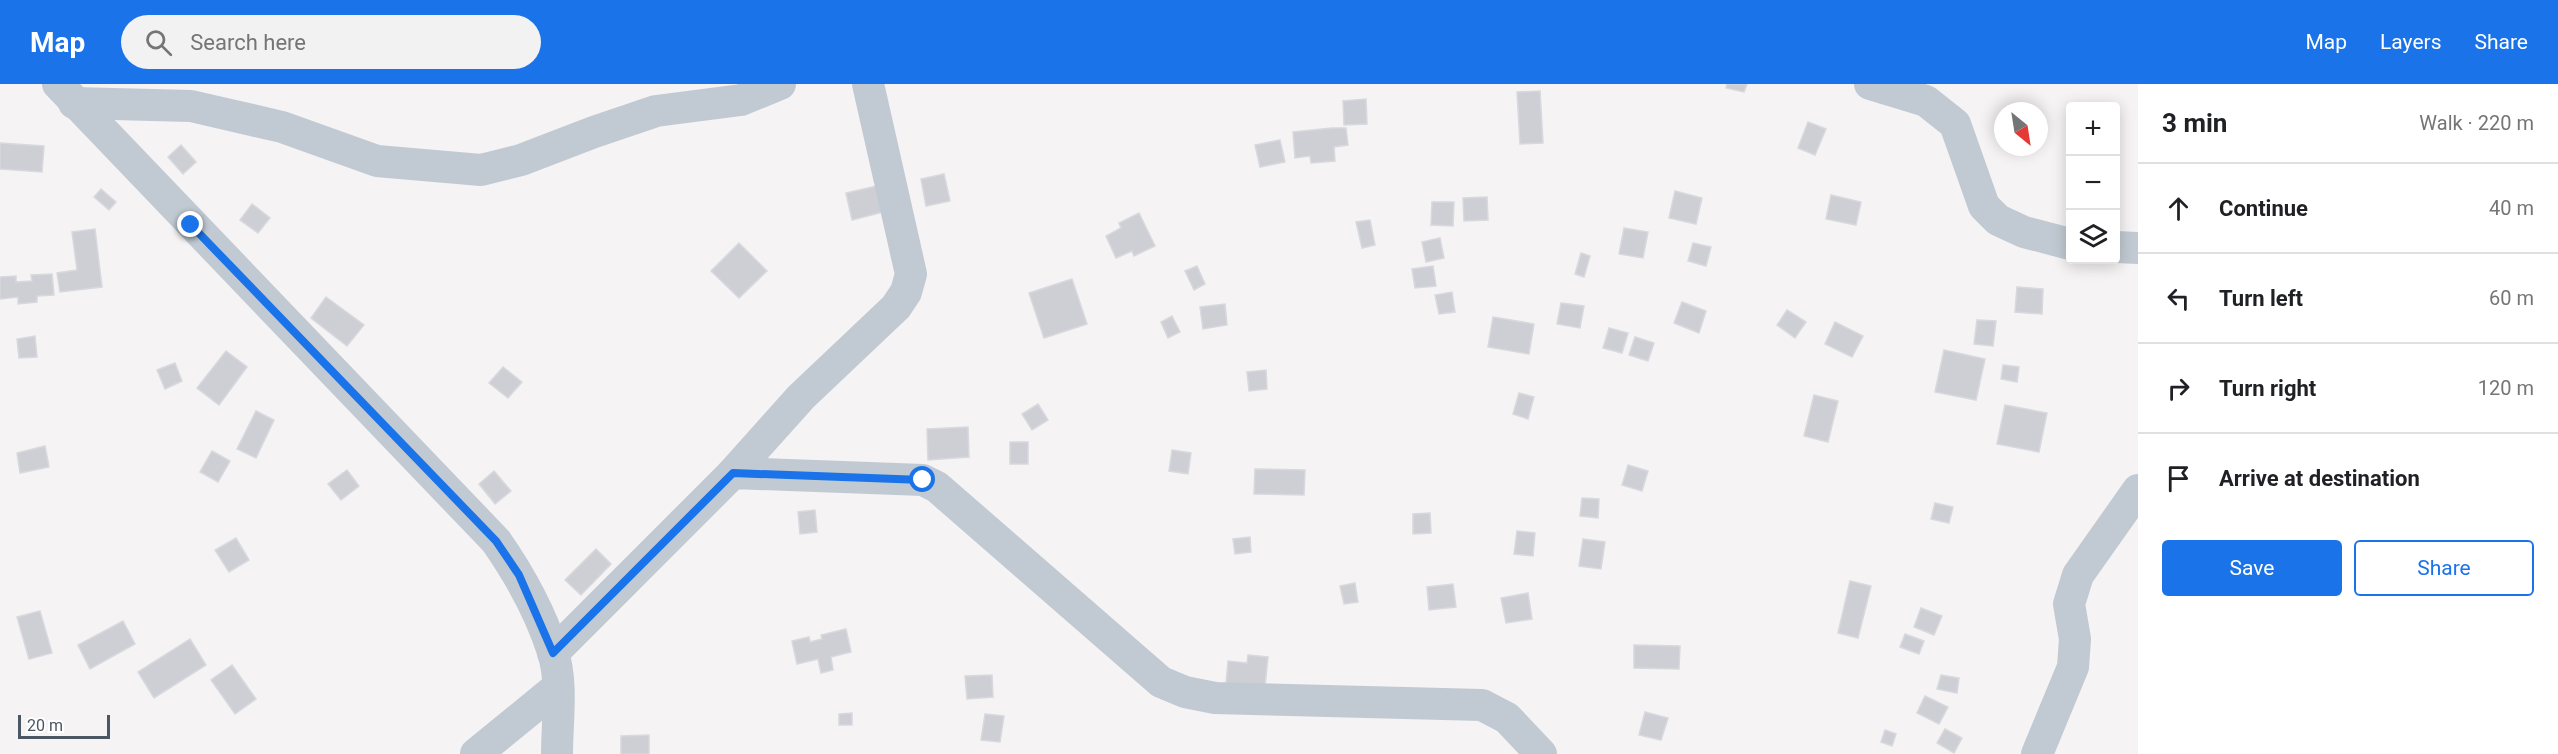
<!DOCTYPE html>
<html lang="en">
<head>
<meta charset="utf-8">
<style>
	:root { --surface:#fff; --page:#f2f2f2; --text:#202124; --muted:#757577; --line:#e0e0e0; --accent:#1a73e8 }
	body { margin:0; font-family:Roboto,sans-serif; background:var(--page); color:var(--text) }
	.controls { position:absolute; right:18px; top:18px; display:grid; overflow:hidden; border-radius:6px; box-shadow:0 3px 15px #0003 }
	.controls button { width:54px; height:54px; display:grid; place-items:center; padding:0; border:0; border-bottom:2px solid var(--line); background:var(--surface); color:var(--text); font:30px sans-serif }
	.compass { position:absolute; left:1994px; top:18px; width:54px; height:54px; border-radius:50%; background:var(--surface); box-shadow:0 3px 15px #0003; rotate:150deg }
	.scale { position:absolute; left:18px; bottom:15px; width:92px; box-sizing:border-box; padding-left:6px; border:3px solid #4a5661; border-top:0; font-size:16px; line-height:21px; white-space:nowrap; color:#4a5661; -webkit-text-stroke:4px #fff; paint-order:stroke }
	.stop { position:absolute; width:18px; height:18px; margin:-14px; border:4px solid #1a73e8; border-radius:50%; background:#fff }
	.stop.end { background:#1a73e8; border-color:#fff; box-shadow:0 2px 6px #0008 }
	.list { margin:0; padding:0; list-style:none }
	h2 { display:flex; justify-content:space-between; align-items:center; height:78px; margin:0; padding:0 24px; font-size:26px }
	h2 small { font-size:20px; font-weight:400; color:var(--muted) }
	.list li { display:grid; grid-template-columns:39px 1fr auto; gap:18px; align-items:center; box-sizing:border-box; height:90px; padding:0 24px; border-top:2px solid var(--line) }
	.list b { display:block; font-size:22px; white-space:nowrap }
	.list em { font-size:20px; font-style:normal; color:var(--muted) }
	.actions { display:flex; gap:12px; padding:18px 24px }
	.actions a { flex:1; padding:14px 0; border:2px solid var(--accent); border-radius:6px; text-align:center; font-size:21px; color:var(--accent) }
	.actions .main { background:var(--accent); color:#fff }
	.icon { flex:none; width:33px; height:33px; fill:none; stroke:currentColor; stroke-width:2; stroke-linecap:round; stroke-linejoin:round }
	.map { position:relative; flex:none; width:2138px; height:670px; overflow:hidden }
	header { display:flex; align-items:center; gap:36px; box-sizing:border-box; height:84px; padding:0 30px; background:var(--accent); color:#fff }
	header strong { font-size:28px }
	nav { display:flex; gap:33px; margin-inline-start:auto; font-size:21px }
	.search { width:420px; height:54px; background:var(--page); display:flex; align-items:center; gap:15px; box-sizing:border-box; padding:0 21px; border-radius:33px; color:var(--muted); font-size:22px }
	main { display:flex }
	aside { flex:1; background:var(--surface) }
	.map>svg:first-child { display:block }
	.building { fill:#cdcfd5; stroke:#d7d9de; stroke-width:1.5 }
	.lines { fill:none; stroke-linecap:round; stroke-linejoin:round }
	.street { stroke:#c1cad2; stroke-width:32 }
	.route { stroke:#1a73e8; stroke-width:8 }
</style>
</head>
<body>
<header>
<strong>Map</strong>
<div class="search"><svg class="icon" aria-label="search" viewBox="0 0 24 24"><circle cx="10" cy="10" r="6"/><path d="M15 15l6 6"/></svg>Search here</div>
<nav><a>Map</a><a>Layers</a><a>Share</a></nav>
</header>
<main>
<div class="map">
<svg width="2138" height="670" viewBox="0 0 2138 670">
	<rect width="100%" height="100%" fill="#f5f3f3"/>
	<!-- building -->
	<g class="building">
		<path d="M 1727,0 L 1747,0 L 1744,8 L 1726,4 Z"/>
		<path d="M 1540,7 L 1543,59 L 1520,60 L 1517,8 Z"/>
		<path d="M 1366,15 L 1367,40 L 1344,41 L 1343,17 Z"/>
		<path d="M 1808,38 L 1826,45 L 1815,71 L 1798,64 Z"/>
		<path d="M 1332,44 L 1346,44 L 1348,61 L 1334,63 L 1335,77 L 1311,79 L 1310,72 L 1295,74 L 1293,48 Z"/>
		<path d="M 1280,56 L 1285,78 L 1260,83 L 1255,61 Z"/>
		<path d="M 0,59 L 44,62 L 42,88 L 0,85 Z"/>
		<path d="M 181,61 L 196,78 L 183,90 L 168,73 Z"/>
		<path d="M 944,90 L 950,117 L 926,122 L 921,95 Z"/>
		<path d="M 881,101 L 887,127 L 852,136 L 846,109 Z"/>
		<path d="M 101,105 L 116,118 L 109,126 L 94,113 Z"/>
		<path d="M 1675,107 L 1702,114 L 1696,140 L 1669,134 Z"/>
		<path d="M 1831,111 L 1861,118 L 1856,141 L 1826,135 Z"/>
		<path d="M 1487,113 L 1488,136 L 1464,137 L 1463,114 Z"/>
		<path d="M 1432,118 L 1454,118 L 1453,142 L 1431,141 Z"/>
		<path d="M 252,120 L 270,134 L 258,149 L 240,136 Z"/>
		<path d="M 1139,129 L 1155,162 L 1134,172 L 1132,167 L 1116,174 L 1106,152 L 1121,144 L 1119,139 Z"/>
		<path d="M 1370,136 L 1375,161 L 1362,164 L 1356,138 Z"/>
		<path d="M 1624,144 L 1648,148 L 1643,174 L 1619,170 Z"/>
		<path d="M 95,145 L 102,203 L 60,208 L 57,189 L 77,186 L 72,148 Z"/>
		<path d="M 1440,154 L 1444,174 L 1426,178 L 1422,158 Z"/>
		<path d="M 739,159 L 767,187 L 739,214 L 711,187 Z"/>
		<path d="M 1693,159 L 1711,163 L 1706,182 L 1688,177 Z"/>
		<path d="M 1581,169 L 1590,172 L 1584,193 L 1575,190 Z"/>
		<path d="M 1197,182 L 1205,200 L 1194,206 L 1185,187 Z"/>
		<path d="M 1433,182 L 1436,202 L 1415,204 L 1412,185 Z"/>
		<path d="M 52,190 L 54,211 L 37,212 L 37,218 L 18,220 L 18,213 L 0,215 L 0,193 L 16,192 L 16,198 L 32,197 L 31,191 Z"/>
		<path d="M 1072,195 L 1087,240 L 1044,254 L 1029,209 Z"/>
		<path d="M 2017,203 L 2043,205 L 2042,230 L 2015,228 Z"/>
		<path d="M 1452,208 L 1455,228 L 1439,230 L 1435,211 Z"/>
		<path d="M 326,213 L 364,241 L 347,262 L 311,234 Z"/>
		<path d="M 1682,218 L 1706,227 L 1699,249 L 1674,239 Z"/>
		<path d="M 1561,219 L 1584,222 L 1580,244 L 1557,240 Z"/>
		<path d="M 1225,220 L 1227,241 L 1203,245 L 1200,223 Z"/>
		<path d="M 1787,226 L 1806,238 L 1795,254 L 1777,241 Z"/>
		<path d="M 1172,232 L 1180,248 L 1168,254 L 1161,238 Z"/>
		<path d="M 1493,233 L 1534,240 L 1529,270 L 1488,263 Z"/>
		<path d="M 1977,236 L 1996,237 L 1993,262 L 1974,260 Z"/>
		<path d="M 1835,238 L 1863,252 L 1852,273 L 1825,260 Z"/>
		<path d="M 1609,244 L 1628,249 L 1622,269 L 1603,264 Z"/>
		<path d="M 35,252 L 37,273 L 19,274 L 17,255 Z"/>
		<path d="M 1635,253 L 1654,259 L 1648,277 L 1629,271 Z"/>
		<path d="M 1944,266 L 1985,275 L 1976,316 L 1935,308 Z"/>
		<path d="M 226,267 L 247,283 L 219,321 L 197,304 Z"/>
		<path d="M 175,279 L 182,297 L 165,305 L 157,286 Z"/>
		<path d="M 2003,281 L 2019,283 L 2017,298 L 2001,295 Z"/>
		<path d="M 503,283 L 522,298 L 508,314 L 489,299 Z"/>
		<path d="M 1266,286 L 1267,305 L 1249,307 L 1247,288 Z"/>
		<path d="M 1519,309 L 1534,313 L 1528,335 L 1513,330 Z"/>
		<path d="M 1814,311 L 1838,317 L 1828,358 L 1804,352 Z"/>
		<path d="M 1038,320 L 1048,336 L 1032,346 L 1022,330 Z"/>
		<path d="M 2005,321 L 2047,329 L 2039,368 L 1997,360 Z"/>
		<path d="M 256,327 L 274,336 L 256,374 L 237,365 Z"/>
		<path d="M 968,343 L 969,373 L 928,376 L 927,345 Z"/>
		<rect x="1010" y="358" width="18" height="22"/>
		<path d="M 45,362 L 49,383 L 20,389 L 17,369 Z"/>
		<path d="M 1172,366 L 1191,369 L 1188,390 L 1169,387 Z"/>
		<path d="M 212,367 L 230,377 L 218,398 L 200,388 Z"/>
		<path d="M 1628,381 L 1648,387 L 1642,407 L 1622,401 Z"/>
		<path d="M 1255,385 L 1305,386 L 1304,411 L 1254,410 Z"/>
		<path d="M 347,386 L 359,402 L 341,416 L 328,400 Z"/>
		<path d="M 494,387 L 511,407 L 495,420 L 479,400 Z"/>
		<path d="M 1582,414 L 1599,415 L 1598,434 L 1580,432 Z"/>
		<path d="M 1935,419 L 1953,423 L 1949,439 L 1931,435 Z"/>
		<path d="M 815,426 L 817,448 L 800,450 L 798,428 Z"/>
		<path d="M 1430,429 L 1431,449 L 1413,450 L 1413,430 Z"/>
		<path d="M 1517,447 L 1535,449 L 1533,472 L 1514,470 Z"/>
		<path d="M 1250,453 L 1251,468 L 1235,470 L 1233,455 Z"/>
		<path d="M 236,454 L 249,476 L 229,488 L 215,466 Z"/>
		<path d="M 1583,455 L 1605,458 L 1601,485 L 1579,482 Z"/>
		<path d="M 596,465 L 611,480 L 581,511 L 565,496 Z"/>
		<path d="M 1850,497 L 1871,502 L 1858,554 L 1838,549 Z"/>
		<path d="M 1355,499 L 1358,518 L 1344,520 L 1340,502 Z"/>
		<path d="M 1453,500 L 1456,523 L 1429,526 L 1427,503 Z"/>
		<path d="M 1528,509 L 1532,535 L 1506,539 L 1501,514 Z"/>
		<path d="M 1921,524 L 1942,532 L 1934,551 L 1914,543 Z"/>
		<path d="M 40,527 L 52,569 L 29,575 L 17,533 Z"/>
		<path d="M 123,537 L 135,560 L 90,585 L 78,561 Z"/>
		<path d="M 846,545 L 851,568 L 831,573 L 833,586 L 821,589 L 818,575 L 797,580 L 792,557 L 809,553 L 810,558 L 822,555 L 821,551 Z"/>
		<path d="M 1905,550 L 1924,557 L 1919,570 L 1900,563 Z"/>
		<path d="M 190,555 L 206,581 L 154,614 L 138,588 Z"/>
		<path d="M 1634,561 L 1680,562 L 1679,585 L 1634,584 Z"/>
		<path d="M 1248,571 L 1268,573 L 1265,602 L 1226,599 L 1228,577 L 1247,579 Z"/>
		<path d="M 232,581 L 256,615 L 235,630 L 211,596 Z"/>
		<path d="M 992,591 L 993,613 L 967,615 L 965,592 Z"/>
		<path d="M 1941,591 L 1959,594 L 1957,609 L 1937,605 Z"/>
		<path d="M 1925,612 L 1948,623 L 1939,640 L 1917,629 Z"/>
		<path d="M 1645,628 L 1668,634 L 1661,656 L 1639,651 Z"/>
		<path d="M 852,629 L 852,641 L 839,641 L 839,630 Z"/>
		<path d="M 985,630 L 1004,632 L 1000,658 L 981,656 Z"/>
		<path d="M 1945,645 L 1962,654 L 1954,669 L 1937,659 Z"/>
		<path d="M 1885,646 L 1896,650 L 1892,662 L 1881,658 Z"/>
		<path d="M 649,651 L 649,670 L 621,670 L 621,652 Z"/>
	</g>
	<g class="lines">
		<!-- street -->
		<g class="street">
			<path d="M 58,0 L 496,457 C 519,490 541,530 553,568 C 563,600 557,638 557,670"/>
			<path d="M 1870,0 L 1926,17 L 1955,40 L 1984,122 L 1998,136 L 2024,148 L 2070,160"/>
			<path d="M 74,19 L 191,22 L 282,43 L 377,77 L 481,86 L 521,76 L 594,48 L 656,27 L 741,16 L 780,0"/>
			<path d="M 2116,163 L 2138,164"/>
			<path d="M 733,389 L 801,313 L 896,223 L 906,208 L 911,190 L 868,0"/>
			<path d="M 553,569 L 733,389 L 923,396 L 937,403 L 1161,598 L 1185,608 L 1215,614 L 1482,621 L 1507,634 L 1541,670"/>
			<path d="M 476,670 L 558,603"/>
			<path d="M 2037,670 L 2073,583 L 2075,555 L 2069,520 L 2078,491 L 2138,406"/>
		</g>
	</g>
	<g class="lines">
		<!-- route -->
		<path class="route" d="M 191,141 L 496,457 L 519,491 L 553,569 L 733,389 L 923,396"/>
	</g>
</svg>
<div class="controls">
<button>+</button>
<button>−</button>
<button><svg class="icon" aria-label="layers" viewBox="0 0 24 24"><path d="M12 4l9 5-9 5-9-5zM3 14l9 5 9-5"/></svg></button>
</div>
<svg class="compass" viewBox="-18 -18 36 36"><path d="M0-13l5 13h-10z" fill="#e53935"/><path d="M0 13l5-13h-10z" fill="#757577"/></svg>
<div class="scale">20 m</div>
<div class="stop" style="left:923px;top:396px"></div>
<div class="stop end" style="left:191px;top:141px"></div>
</div>
<aside>
<h2>3 min<small>Walk · 220 m</small></h2>
<ul class="list">
<li><svg class="icon" aria-label="ahead" viewBox="0 0 24 24"><path d="M12 20V5M6 11l6-6 6 6"/></svg><div><b>Continue</b></div><em>40 m</em></li>
<li><svg class="icon" aria-label="left" viewBox="0 0 24 24"><path d="M17 20v-9H6M10 6l-5 5 5 5"/></svg><div><b>Turn left</b></div><em>60 m</em></li>
<li><svg class="icon" aria-label="right" viewBox="0 0 24 24"><path d="M7 20v-9h11M14 6l5 5-5 5"/></svg><div><b>Turn right</b></div><em>120 m</em></li>
<li><svg class="icon" aria-label="arrive" viewBox="0 0 24 24"><path d="M6 21V4h12l-3 4 3 4H6"/></svg><div><b>Arrive at destination</b></div></li>
</ul>
<div class="actions"><a class="main">Save</a><a>Share</a></div>
</aside>
</main>
</body>
</html>
